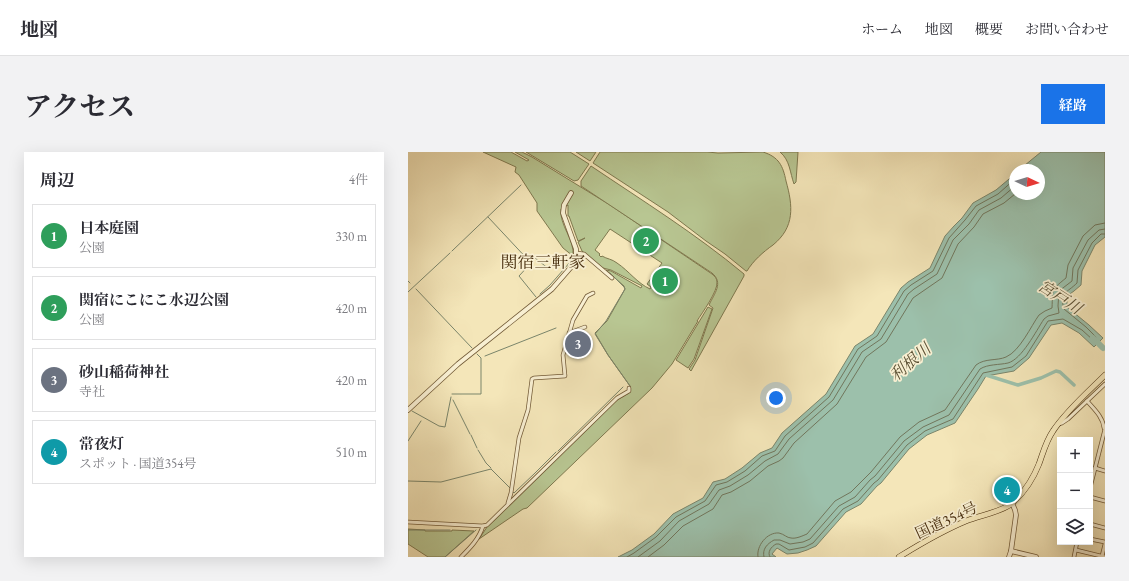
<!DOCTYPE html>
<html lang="ja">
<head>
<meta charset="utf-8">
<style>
	:root { --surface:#fff; --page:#f2f2f3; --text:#2b2b33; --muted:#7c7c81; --line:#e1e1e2; --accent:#1a73e8 }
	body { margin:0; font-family:"EB Garamond","Noto Serif JP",serif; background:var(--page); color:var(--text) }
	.controls { position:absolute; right:12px; bottom:12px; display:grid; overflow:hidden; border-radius:0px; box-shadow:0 4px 16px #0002 }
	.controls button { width:36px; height:36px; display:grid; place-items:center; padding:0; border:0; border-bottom:1px solid var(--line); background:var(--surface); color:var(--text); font:20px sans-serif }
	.compass { position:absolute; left:601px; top:12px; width:36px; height:36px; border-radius:50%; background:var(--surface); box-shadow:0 4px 16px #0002; rotate:94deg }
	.you { position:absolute; left:368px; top:246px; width:14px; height:14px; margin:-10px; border:3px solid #fff; border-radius:50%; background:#1a73e8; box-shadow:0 0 0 6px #1a73e833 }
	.badge { display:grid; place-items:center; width:26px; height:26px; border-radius:50%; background:var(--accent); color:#fff; font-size:13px; font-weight:700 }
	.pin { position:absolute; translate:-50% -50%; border:2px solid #fff; box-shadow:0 1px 4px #0006 }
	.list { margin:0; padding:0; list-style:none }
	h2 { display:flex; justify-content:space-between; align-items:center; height:52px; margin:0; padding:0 16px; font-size:17px }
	h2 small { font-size:13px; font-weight:400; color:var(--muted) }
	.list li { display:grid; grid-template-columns:26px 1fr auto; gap:12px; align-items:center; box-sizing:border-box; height:64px; margin:0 8px 8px; padding:0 8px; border:1px solid var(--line); border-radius:0px }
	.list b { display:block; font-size:15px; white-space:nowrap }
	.list p { margin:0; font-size:13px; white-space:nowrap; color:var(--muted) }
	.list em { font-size:13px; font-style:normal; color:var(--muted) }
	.icon { flex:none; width:22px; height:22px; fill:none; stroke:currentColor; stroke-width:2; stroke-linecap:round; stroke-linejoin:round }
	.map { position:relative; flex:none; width:697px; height:405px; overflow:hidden; border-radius:0px }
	header { display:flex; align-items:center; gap:24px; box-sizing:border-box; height:56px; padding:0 20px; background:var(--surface); border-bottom:1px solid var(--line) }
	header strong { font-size:19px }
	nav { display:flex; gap:22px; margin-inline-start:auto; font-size:14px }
	.intro { display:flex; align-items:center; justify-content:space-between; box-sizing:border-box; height:96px; padding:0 24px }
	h1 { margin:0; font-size:28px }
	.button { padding:10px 18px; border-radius:0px; background:var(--accent); color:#fff; font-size:14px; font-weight:700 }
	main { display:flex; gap:24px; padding:0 24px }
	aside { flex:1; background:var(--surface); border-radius:0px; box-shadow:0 4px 16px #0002 }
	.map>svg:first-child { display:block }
	.green { fill:#b8c692; stroke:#7f794f; fill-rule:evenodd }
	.water { fill:#9cc0ab; stroke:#7a856b }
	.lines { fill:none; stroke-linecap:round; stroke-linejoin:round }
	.shore { stroke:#71765c; stroke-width:1 }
	.stream { stroke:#7a856b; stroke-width:1 }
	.canal { stroke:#9cc0ab; stroke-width:3.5 }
	.river { stroke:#9cc0ab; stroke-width:6 }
	.minor-casing { stroke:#725a37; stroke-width:4.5 }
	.tertiary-casing { stroke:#725a37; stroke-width:5.5 }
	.trunk-casing { stroke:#462c0c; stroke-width:6 }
	.minor { stroke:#f8efd2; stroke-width:3 }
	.tertiary { stroke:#f8efd2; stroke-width:4 }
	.trunk { stroke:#f4e6b9; stroke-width:5 }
	.labels { text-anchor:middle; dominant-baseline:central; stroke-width:3.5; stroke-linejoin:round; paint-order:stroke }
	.street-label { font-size:15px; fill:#462c0c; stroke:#f8efd2 }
	.water-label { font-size:16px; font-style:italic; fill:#5c5134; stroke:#f8efd2 }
	.quarter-label { font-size:17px; fill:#462c0c; stroke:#f8efd2 }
</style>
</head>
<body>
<header>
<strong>地図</strong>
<nav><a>ホーム</a><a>地図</a><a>概要</a><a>お問い合わせ</a></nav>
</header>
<div class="intro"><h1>アクセス</h1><a class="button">経路</a></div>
<main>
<aside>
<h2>周辺<small>4件</small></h2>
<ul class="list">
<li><span class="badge" style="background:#2e9e5b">1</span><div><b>日本庭園</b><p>公園</p></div><em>330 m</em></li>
<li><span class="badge" style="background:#2e9e5b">2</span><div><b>関宿にこにこ水辺公園</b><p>公園</p></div><em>420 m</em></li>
<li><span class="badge" style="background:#6b7280">3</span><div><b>砂山稲荷神社</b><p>寺社</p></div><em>420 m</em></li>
<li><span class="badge" style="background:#0f9aa8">4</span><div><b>常夜灯</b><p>スポット · 国道354号</p></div><em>510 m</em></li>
</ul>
</aside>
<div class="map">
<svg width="697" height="405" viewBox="0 0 697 405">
	<rect width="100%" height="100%" fill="#f4e6b9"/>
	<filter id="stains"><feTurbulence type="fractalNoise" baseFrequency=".005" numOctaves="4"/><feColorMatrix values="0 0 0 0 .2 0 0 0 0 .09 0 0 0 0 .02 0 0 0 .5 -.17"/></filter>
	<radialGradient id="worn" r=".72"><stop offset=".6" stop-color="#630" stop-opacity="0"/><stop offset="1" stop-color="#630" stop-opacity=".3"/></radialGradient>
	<!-- green -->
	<g class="green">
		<path d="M 75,0 L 103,0 L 119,9 L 121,8 L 107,0 L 114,0 L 124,5 L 202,53 L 304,122 C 307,124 309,127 309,130 C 310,139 294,161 289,169 L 290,169 L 264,212 L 244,236 L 119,356 L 115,357 L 71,387 L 79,375 L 209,248 L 221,241 L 222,234 L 200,203 L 187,181 L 199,169 L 217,137 L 216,134 L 198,118 L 203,119 L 233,136 L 234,134 L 203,118 L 195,116 L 192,115 L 174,99 L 170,90 L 177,86 L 170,89 L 161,64 L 160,64 L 160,53 L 153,57 C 151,73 167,88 165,104 L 155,96 L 129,59 L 129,51 L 111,23 L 107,20 L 108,15 ZM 202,77 L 254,111 L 239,132 L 243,135 L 242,137 C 229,131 221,119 209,111 C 204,107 199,107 194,104 L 193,105 L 191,103 L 192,102 L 187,98 Z"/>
		<path d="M 118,0 L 162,0 L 181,12 L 170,28 L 166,29 Z"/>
		<path d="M 168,0 L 188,0 L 182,9 Z"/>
		<path d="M 192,0 L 299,0 L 310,1 L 355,0 C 371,5 375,14 378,29 C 385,54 387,75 365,93 C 355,100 345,109 339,119 L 338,119 L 317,102 L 298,89 L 260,60 L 185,11 Z"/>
		<path d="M 372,0 L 390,0 L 388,30 L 386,32 C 382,21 382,8 372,0 Z"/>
		<path d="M 183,14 C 235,49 288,82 336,122 L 336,124 L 283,219 L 281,217 L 287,208 L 305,156 L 301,153 C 306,142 316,131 304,121 L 173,34 L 173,29 Z"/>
		<path d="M 300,155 L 304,157 L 286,207 L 280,216 L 268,208 Z"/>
		<path d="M 0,377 L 17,378 L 17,379 L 44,379 L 44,378 L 66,379 L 37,405 L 20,405 L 0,392 Z"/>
	</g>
	<!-- water -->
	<path class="water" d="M 633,0 L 697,0 L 697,85 L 687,93 L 674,119 L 673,133 L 666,139 L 659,144 L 659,155 L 681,173 L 695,186 L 686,195 L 671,181 L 654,171 L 643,173 L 621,206 L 606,219 L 578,224 L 570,237 L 547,271 L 519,283 L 501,297 L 473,331 L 469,334 L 453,352 L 438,360 L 408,394 L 399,398 L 390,401 L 379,402 L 369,396 L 364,402 L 368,405 L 210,405 L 224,398 L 246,382 L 265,362 L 295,346 L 305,330 L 317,327 L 334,316 L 352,301 L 364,296 L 374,281 L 418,242 L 447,194 L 465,182 L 493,136 L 500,130 L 522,116 L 537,84 L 546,74 L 554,66 L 565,51 L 588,38 L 607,22 L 607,42 L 631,42 L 631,18 L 611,18 Z"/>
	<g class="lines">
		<!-- shore -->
		<g class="shore">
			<path d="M 219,405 L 226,401 L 248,385 L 268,365 L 297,349 L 308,333 L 319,330 L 337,319 L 354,304 L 367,299 L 377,284 L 421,245 L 450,197 L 469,184 L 496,139 L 503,133 L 525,119 L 541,86 L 557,68 L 568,54 L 590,42 L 607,27"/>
			<path d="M 230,405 L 252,389 L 271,369 L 301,352 L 311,338 L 322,334 L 340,323 L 357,309 L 370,302 L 381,287 L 425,248 L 454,200 L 473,187 L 500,142 L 506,137 L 529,122 L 545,88 L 561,72 L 571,58 L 593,46 L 607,34"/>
			<path d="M 240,405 L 256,393 L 275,374 L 305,357 L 314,343 L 323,340 L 342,329 L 360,314 L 371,309 L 375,306 L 386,291 L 429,252 L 458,205 L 478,190 L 505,146 L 534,126 L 550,92 L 566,75 L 575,62 L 596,51 L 607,42"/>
			<path d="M 350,405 C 348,394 359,380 371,381 C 376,382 379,386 383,386 C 388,387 394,384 399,382 L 427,349 L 443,340 L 463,320 L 492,285 L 511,270 L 537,258 L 568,213 C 577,206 589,209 598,205 C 612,199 623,174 631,163 L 637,159 L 644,156 C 645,137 642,139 658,126 L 660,113 L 675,84 L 687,73 L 697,71"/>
			<path d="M 356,405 C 354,397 359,392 366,388 L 372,388 L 382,392 L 395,390 L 402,387 L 431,354 L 447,345 L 462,328 L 467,324 L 496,289 L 515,275 L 541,263 L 572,217 C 580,212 591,213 600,211 C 614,207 628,179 636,167 L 640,164 L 651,161 L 650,154 L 651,139 L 664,129 L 665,116 L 680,88 L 691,78 L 697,77"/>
			<path d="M 362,405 C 359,400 363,395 368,392 L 371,392 L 381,398 L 397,395 L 405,391 L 435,357 L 450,349 L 466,331 L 470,328 L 499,293 L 517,279 L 545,267 L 575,221 L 604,215 L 618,204 L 640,169 L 655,167 L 674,178 L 685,188 L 687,188 L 688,185 L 678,175 L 656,157 C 651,140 659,141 669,131 L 670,118 L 684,91 L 693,82 L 697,82"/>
		</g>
		<!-- stream -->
		<g class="stream">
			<path d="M 80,65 L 123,111 L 111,124 L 128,145"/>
			<path d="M 44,99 L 113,33"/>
			<path d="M 124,110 L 127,106 L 141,117"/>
			<path d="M 202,121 L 216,135 L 217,137 L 198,169 L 187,182 L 200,203 L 222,234"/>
			<path d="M 0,129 L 2,131"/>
			<path d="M 8,137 L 64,196"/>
			<path d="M 0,140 L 42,101"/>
			<path d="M 132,142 L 142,133 L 163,109"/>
			<path d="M 77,204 L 148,176"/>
			<path d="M 44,242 L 73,242 L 73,206 L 69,202"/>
			<path d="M 45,248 L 62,282"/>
			<path d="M 4,259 L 31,274 L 37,275 L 43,245"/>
			<path d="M 63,283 L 69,296"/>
			<path d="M 0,289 L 13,269"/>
			<path d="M 70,298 L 78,311 L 83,316"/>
			<path d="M 150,299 L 215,235"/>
			<path d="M 0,329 L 33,330 L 83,317 L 103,337"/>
			<path d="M 105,340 L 106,341 L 127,321 L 148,300"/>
			<path d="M 0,378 L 42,378"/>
			<path d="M 37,405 L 68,378"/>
		</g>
		<!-- canal -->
		<path class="canal" d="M 578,223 L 610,233 L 633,226 L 648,219 L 652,220 L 666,233"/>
		<!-- river -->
		<path class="river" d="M 685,186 L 695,196"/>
		<!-- minor casing -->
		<g class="minor-casing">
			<g id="minor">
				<path d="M 168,101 L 176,102 L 204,126"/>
				<path d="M 161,181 L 177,175"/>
				<path d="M 679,249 C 686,257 695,265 696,276"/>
				<path d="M 650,272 L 654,271 L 660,267 L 697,232"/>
				<path d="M 687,316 L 697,319"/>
				<path d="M 682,336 L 697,277"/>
				<path d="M 682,345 L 697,349"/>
				<path d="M 100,351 L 103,341 L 111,286 L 120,258 L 124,227 L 126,226 L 157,224 L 155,203 L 165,168 L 179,144 L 185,141"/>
				<path d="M 0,370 L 75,374 L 79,373 L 209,246 L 221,239 L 221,236"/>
				<path d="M 682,372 L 697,376"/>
				<path d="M 682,387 L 697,390"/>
				<path d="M 668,398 L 697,405"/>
				<path d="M 694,404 L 697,392"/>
				<path d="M 53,405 C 62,396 71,387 75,374"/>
				<path d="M 666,405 L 669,390"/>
			</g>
		</g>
		<!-- tertiary casing -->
		<g class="tertiary-casing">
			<g id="tertiary">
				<path d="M 0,258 L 50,212 L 144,137 L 164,114 L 168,106 L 168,97 L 155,61 L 156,53 L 163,41"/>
				<path d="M 603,399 L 628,405"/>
				<path d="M 601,405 L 603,399 L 608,363 L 607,358 L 604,351"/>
			</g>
		</g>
		<!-- trunk casing -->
		<g class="trunk-casing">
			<path id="trunk" d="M 491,405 C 512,392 534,379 558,369 C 570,364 593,360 603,352 C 615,342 625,327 631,312 C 635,301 638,289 645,279 C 658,259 680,240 697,223"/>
		</g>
		<!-- minor -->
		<use href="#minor" class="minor"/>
		<!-- tertiary -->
		<use href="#tertiary" class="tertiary"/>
		<!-- trunk -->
		<use href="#trunk" class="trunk"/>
	</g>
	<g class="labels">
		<!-- street labels -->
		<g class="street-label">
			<text transform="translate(538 368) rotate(-25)">国道354号</text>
		</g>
		<!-- water labels -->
		<g class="water-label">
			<text transform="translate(652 145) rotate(33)">宮戸川</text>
			<text transform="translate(502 210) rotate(-41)">利根川</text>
		</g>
		<!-- quarter labels -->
		<g class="quarter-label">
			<text x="135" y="110">関宿三軒家</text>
		</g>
	</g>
	<rect width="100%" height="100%" filter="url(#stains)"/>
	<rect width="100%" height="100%" fill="url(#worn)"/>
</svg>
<div class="controls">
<button>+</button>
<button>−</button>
<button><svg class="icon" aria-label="layers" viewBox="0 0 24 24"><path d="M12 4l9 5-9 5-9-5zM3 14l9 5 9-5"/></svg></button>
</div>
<svg class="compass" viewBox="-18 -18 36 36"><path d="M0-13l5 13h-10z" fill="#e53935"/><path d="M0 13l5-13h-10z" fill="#7c7c81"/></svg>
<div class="you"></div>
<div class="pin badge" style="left:257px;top:129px;background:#2e9e5b">1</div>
<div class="pin badge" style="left:238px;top:89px;background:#2e9e5b">2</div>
<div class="pin badge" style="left:170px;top:192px;background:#6b7280">3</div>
<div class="pin badge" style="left:599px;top:338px;background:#0f9aa8">4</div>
</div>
</main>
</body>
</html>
